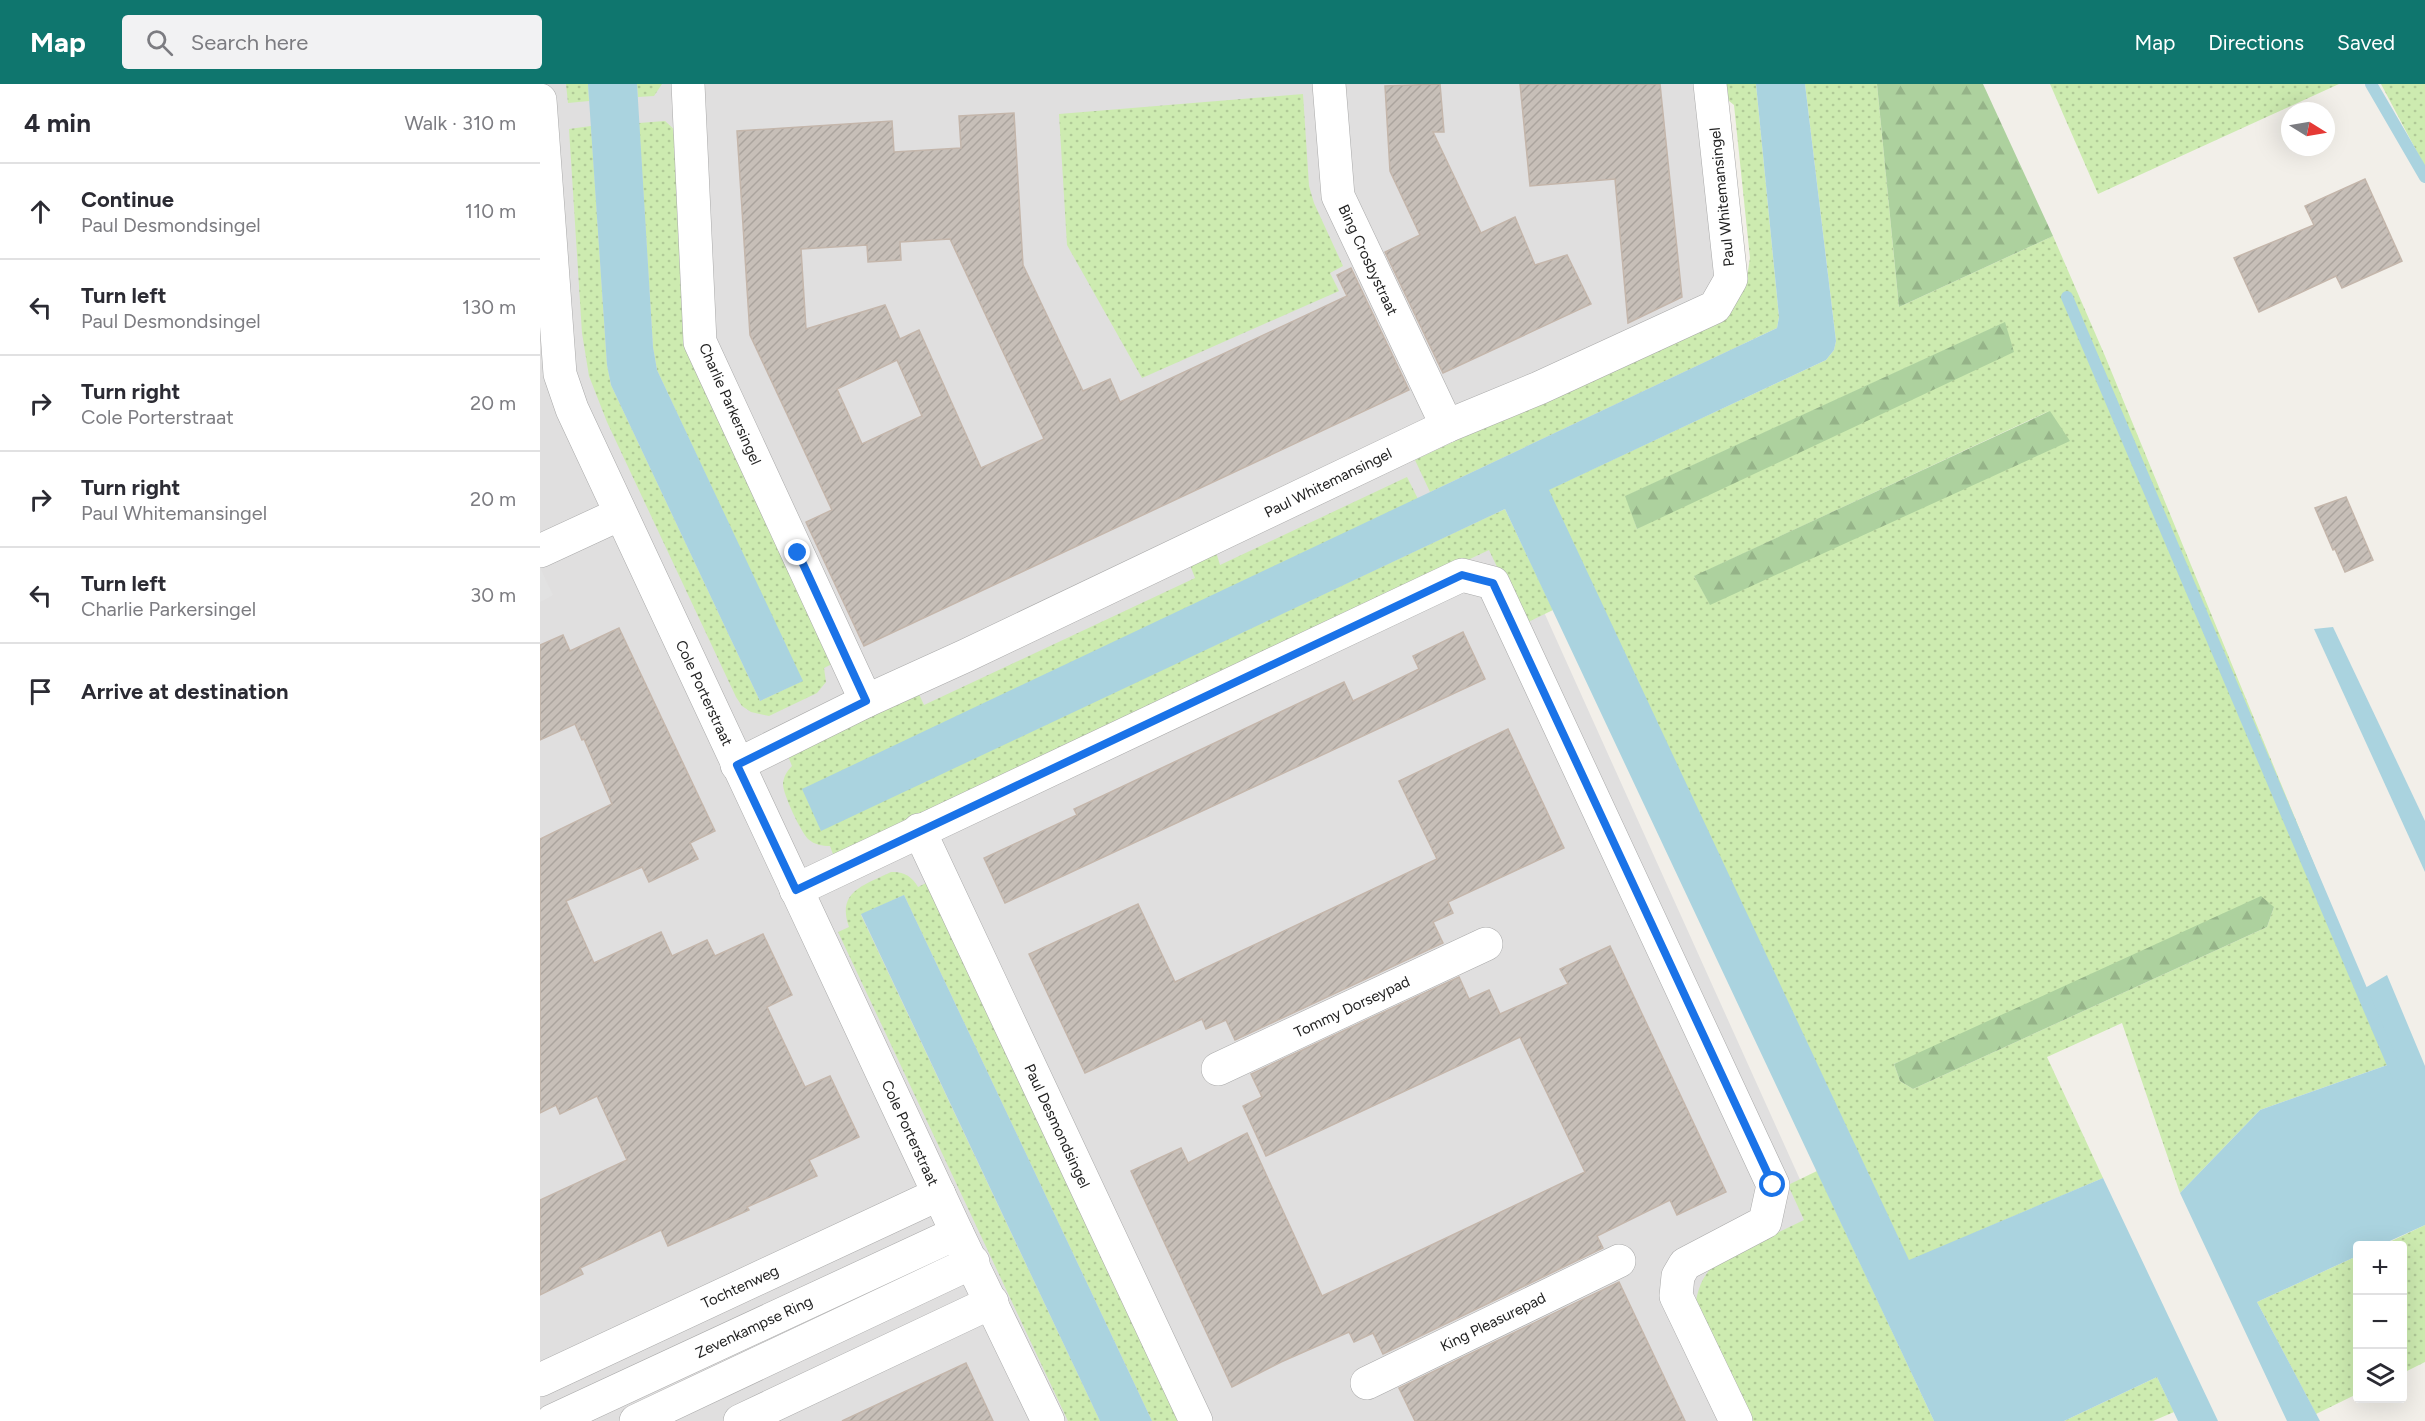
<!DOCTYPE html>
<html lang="en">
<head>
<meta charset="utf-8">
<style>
	:root { --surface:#fff; --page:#f2f2f3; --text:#2b2b33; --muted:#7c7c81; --line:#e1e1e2; --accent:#0f766e }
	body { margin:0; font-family:Figtree,sans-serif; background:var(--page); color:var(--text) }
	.controls { position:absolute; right:18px; bottom:18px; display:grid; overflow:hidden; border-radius:6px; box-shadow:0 6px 24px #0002 }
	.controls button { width:54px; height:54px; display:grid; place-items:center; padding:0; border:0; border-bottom:2px solid var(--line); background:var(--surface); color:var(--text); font:30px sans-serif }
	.compass { position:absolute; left:1741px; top:18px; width:54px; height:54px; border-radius:50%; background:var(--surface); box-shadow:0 6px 24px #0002; rotate:101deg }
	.stop { position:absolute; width:18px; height:18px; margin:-14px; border:4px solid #1a73e8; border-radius:50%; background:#fff }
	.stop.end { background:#1a73e8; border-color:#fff; box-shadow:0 2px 6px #0008 }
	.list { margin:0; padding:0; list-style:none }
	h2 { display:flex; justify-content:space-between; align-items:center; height:78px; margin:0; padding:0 24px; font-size:26px }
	h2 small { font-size:20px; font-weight:400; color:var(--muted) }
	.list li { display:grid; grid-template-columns:39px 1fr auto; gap:18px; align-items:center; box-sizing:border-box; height:96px; padding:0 24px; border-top:2px solid var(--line) }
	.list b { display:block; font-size:22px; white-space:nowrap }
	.list p { margin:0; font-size:20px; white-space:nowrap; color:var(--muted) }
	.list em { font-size:20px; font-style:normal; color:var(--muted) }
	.icon { flex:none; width:33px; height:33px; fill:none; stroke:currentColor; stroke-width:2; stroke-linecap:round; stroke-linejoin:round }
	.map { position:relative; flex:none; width:1885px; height:1337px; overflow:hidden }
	header { display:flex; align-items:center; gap:36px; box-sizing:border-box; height:84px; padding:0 30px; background:var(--accent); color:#fff }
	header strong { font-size:28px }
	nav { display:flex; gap:33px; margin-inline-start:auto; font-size:21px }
	.search { width:420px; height:54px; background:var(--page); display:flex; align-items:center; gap:15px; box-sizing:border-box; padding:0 21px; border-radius:6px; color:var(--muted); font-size:22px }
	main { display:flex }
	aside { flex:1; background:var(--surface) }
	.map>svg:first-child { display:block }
	.residential { fill:#e0dfdf }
	.grass { fill:url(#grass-dots); fill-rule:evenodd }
	.forest { fill:url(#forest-firs) }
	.parking { fill:#e2e2e2 }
	.water { fill:#aad3df }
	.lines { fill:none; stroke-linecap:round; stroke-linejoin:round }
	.stream { stroke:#aad3df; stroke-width:12 }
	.building { fill:url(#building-hatch); stroke:#c4b6ab; stroke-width:1.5; fill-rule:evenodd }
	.pedestrian-casing { stroke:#a9a9a9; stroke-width:34 }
	.minor-casing { stroke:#a9a9a9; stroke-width:34 }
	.tertiary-casing { stroke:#a9a9a9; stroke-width:34 }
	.pedestrian { stroke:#fff; stroke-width:33 }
	.minor { stroke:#fff; stroke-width:33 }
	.tertiary { stroke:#fff; stroke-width:33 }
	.route { stroke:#1a73e8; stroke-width:8 }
	.labels { text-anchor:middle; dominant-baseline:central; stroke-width:4.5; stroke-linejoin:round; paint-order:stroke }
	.street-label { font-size:15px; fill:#222; stroke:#fff }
</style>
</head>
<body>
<header>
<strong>Map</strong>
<div class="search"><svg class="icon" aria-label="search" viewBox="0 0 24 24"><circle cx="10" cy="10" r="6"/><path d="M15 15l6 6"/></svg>Search here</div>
<nav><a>Map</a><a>Directions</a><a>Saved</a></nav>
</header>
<main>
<aside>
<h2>4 min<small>Walk · 310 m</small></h2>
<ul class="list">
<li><svg class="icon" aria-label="ahead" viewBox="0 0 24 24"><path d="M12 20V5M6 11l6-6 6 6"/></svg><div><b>Continue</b><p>Paul Desmondsingel</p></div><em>110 m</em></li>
<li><svg class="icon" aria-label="left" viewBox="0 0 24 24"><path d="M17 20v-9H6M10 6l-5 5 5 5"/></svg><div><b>Turn left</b><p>Paul Desmondsingel</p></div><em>130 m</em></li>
<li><svg class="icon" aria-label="right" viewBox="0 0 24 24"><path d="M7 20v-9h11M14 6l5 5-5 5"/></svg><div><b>Turn right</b><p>Cole Porterstraat</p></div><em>20 m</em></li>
<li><svg class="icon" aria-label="right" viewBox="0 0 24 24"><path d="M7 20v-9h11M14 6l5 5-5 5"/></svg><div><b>Turn right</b><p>Paul Whitemansingel</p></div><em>20 m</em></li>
<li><svg class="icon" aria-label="left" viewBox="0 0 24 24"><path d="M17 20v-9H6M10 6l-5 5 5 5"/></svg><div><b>Turn left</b><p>Charlie Parkersingel</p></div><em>30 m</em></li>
<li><svg class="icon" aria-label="arrive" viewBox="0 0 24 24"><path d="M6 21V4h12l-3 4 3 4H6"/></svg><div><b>Arrive at destination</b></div></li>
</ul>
</aside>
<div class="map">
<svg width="1885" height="1337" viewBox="0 0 1885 1337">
	<defs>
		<pattern id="grass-dots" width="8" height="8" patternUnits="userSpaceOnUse" patternTransform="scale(1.5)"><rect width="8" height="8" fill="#cdebb0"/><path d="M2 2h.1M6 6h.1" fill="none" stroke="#b0c997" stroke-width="1.8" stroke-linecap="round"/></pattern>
		<pattern id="forest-firs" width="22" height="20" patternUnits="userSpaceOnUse" patternTransform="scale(1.5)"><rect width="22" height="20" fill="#add19e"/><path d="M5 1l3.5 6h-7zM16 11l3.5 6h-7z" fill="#95b388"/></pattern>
		<pattern id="building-hatch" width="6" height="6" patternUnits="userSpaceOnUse" patternTransform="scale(1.5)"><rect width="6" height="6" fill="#c7bfb8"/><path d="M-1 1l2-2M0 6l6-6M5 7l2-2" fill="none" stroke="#aba49e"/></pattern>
	</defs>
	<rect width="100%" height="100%" fill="#f2efe9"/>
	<!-- residential -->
	<path class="residential" d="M 0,0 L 1168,0 L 1205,267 L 943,393 L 1369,1337 L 0,1337 Z"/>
	<!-- grass -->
	<g class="grass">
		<path d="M 26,0 L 48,0 L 49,17 L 28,19 Z"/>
		<path d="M 97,0 L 122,0 L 114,12 L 98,13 Z"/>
		<path d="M 1183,0 L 1216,0 L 1239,233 L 1237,244 L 890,408 L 875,376 L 1178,233 L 1207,193 L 1210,174 L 1194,21 L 1184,13 Z"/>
		<path d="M 1265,0 L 1337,0 L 1359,223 L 1513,152 L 1565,272 L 1825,904 L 1853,979 L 1720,1026 L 1640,1109 L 1582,939 L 1507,973 L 1563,1094 L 1369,1177 L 1008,406 L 1286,276 L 1294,266 L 1296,257 ZM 1464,239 L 1097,445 L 1086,412 ZM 1509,327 L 1170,520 L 1154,492 L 1155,492 ZM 1734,823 L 1727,843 L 1373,1005 L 1360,997 L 1354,980 Z"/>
		<path d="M 1510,0 L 1799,0 L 1558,110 Z"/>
		<path d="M 1841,0 L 1885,0 L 1885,83 Z"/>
		<path d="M 763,10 L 769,102 L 774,119 L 803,182 L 790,189 L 799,207 L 602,294 L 527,161 L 519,30 Z"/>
		<path d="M 125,37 L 136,47 L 149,259 L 296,578 L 284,584 L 286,598 L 277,609 L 229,632 L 211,628 L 202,622 L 196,613 L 67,338 L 49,292 L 42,249 L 29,45 L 51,42 L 67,281 L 71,301 L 220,617 L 262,597 L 117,286 L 113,263 L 99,39 Z"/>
		<path d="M 867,393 L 878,415 L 281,746 L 965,425 L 1013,526 L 984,540 L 949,466 L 304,769 L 294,773 L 290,762 C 282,762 275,761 268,755 C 261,748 242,709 243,699 C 244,692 247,687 252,682 L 248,672 L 378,608 L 384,621 L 655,494 L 650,481 L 676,468 L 680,481 Z"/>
		<path d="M 351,788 C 363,787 372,792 378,803 L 390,797 L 644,1337 L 612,1337 L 364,811 L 321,831 L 560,1337 L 528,1337 L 298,848 L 309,843 C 296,807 325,801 351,788 Z"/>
		<path d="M 1277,1087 L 1394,1337 L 1209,1337 L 1156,1217 C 1159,1201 1164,1190 1177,1178 L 1264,1136 L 1248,1101 Z"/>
		<path d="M 1885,1141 L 1885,1278 L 1863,1289 L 1862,1162 L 1841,1162 Z"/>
		<path d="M 1817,1172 L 1817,1310 L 1776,1330 L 1717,1218 Z"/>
		<path d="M 1617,1293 L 1634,1328 L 1613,1337 L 1524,1337 Z"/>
	</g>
	<!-- forest -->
	<g class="forest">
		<path d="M 1337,0 L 1443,0 L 1513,152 L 1359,223 Z"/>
		<path d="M 1465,238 L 1474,268 L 1097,445 L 1085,412 Z"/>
		<path d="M 1510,327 L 1530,357 L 1170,521 L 1154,492 Z"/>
		<path d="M 1721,812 L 1734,823 L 1727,843 L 1373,1005 L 1360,997 L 1354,980 Z"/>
	</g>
	<!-- parking -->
	<path class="parking" d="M 0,484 L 13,511 L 0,518 Z"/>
	<!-- water -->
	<g class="water">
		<path d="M 48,0 L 97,0 L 113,263 L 117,286 L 263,597 L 220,617 L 71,301 L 67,281 Z"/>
		<path d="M 1216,0 L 1265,0 L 1296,257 L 1294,266 L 1286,276 L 1009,406 L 1369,1176 L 1563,1094 L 1678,1337 L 1638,1337 L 1617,1293 L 1524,1337 L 1394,1337 L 965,425 L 281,747 L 262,705 L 1237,244 L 1239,233 Z"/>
		<path d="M 1793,543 L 1885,737 L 1885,788 L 1774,545 Z"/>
		<path d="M 364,811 L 612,1337 L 560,1337 L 321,830 Z"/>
		<path d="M 1847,891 L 1885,982 L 1885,1141 L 1841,1161 L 1818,1162 L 1817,1172 L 1717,1218 L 1780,1337 L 1747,1337 L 1640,1109 L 1720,1026 L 1853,979 L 1825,904 Z"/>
	</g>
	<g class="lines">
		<!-- stream -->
		<g class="stream">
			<path d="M 1831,0 L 1885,93"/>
			<path d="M 1527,213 L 1857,990"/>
		</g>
	</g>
	<!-- building -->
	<g class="building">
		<path d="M 900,0 L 904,48 L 893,48 L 941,149 L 975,133 L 995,181 L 1027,171 L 1051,220 L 903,289 L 845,168 L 880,151 L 850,87 L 845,2 Z"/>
		<path d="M 980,0 L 1120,0 L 1142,213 L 1088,239 L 1075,95 L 990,102 Z"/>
		<path d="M 474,29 L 483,181 L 543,307 L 570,295 L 580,318 L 807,212 L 797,191 L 811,184 L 869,306 L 324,562 L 266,438 L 292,426 L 210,251 L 197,47 L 352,37 L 354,68 L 421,64 L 419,32 ZM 410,155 L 504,355 L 441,384 L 379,246 L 360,255 L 345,221 L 266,245 L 261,165 L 327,161 L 328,178 L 361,176 L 360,158 ZM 357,276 L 382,332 L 322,360 L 297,305 Z"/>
		<path d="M 1825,95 L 1862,177 L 1802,204 L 1796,192 L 1719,228 L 1694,174 L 1774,141 L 1765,122 Z"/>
		<path d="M 1806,413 L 1833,476 L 1805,488 L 1795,465 L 1793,466 L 1775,424 Z"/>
		<path d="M 79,544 L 175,747 L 150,759 L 158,775 L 109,798 L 102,783 L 26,817 L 54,879 L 121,848 L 132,872 L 167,856 L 175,872 L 223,850 L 252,911 L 227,923 L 265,1003 L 290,992 L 319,1053 L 269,1076 L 277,1092 L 207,1123 L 209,1126 L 128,1162 L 121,1146 L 40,1184 L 43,1190 L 0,1211 L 0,1116 L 87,1076 L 57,1012 L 20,1030 L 16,1021 L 0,1029 L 0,755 L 72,720 L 44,655 L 42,656 L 35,640 L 0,656 L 0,561 L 23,551 L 30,567 Z"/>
		<path d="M 923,548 L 945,595 L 465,819 L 444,774 L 537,731 L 534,725 L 558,714 L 804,598 L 813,617 L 879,585 L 873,572 Z"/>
		<path d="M 968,645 L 1024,764 L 908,818 L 913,829 L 893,838 L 903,859 L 695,956 L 686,936 L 666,945 L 662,935 L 545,989 L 489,870 L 598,820 L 635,898 L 827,808 L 897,775 L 859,697 Z"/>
		<path d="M 1070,862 L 1186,1108 L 1137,1131 L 1130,1116 L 1057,1152 L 1063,1164 L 843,1270 L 833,1249 L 814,1258 L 809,1248 L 741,1278 L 692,1303 L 591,1087 L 641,1064 L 648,1079 L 707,1049 L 782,1212 L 883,1165 L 1045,1088 L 980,953 L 726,1072 L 703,1022 L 722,1013 L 711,990 L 919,893 L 929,915 L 949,906 L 960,930 L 1028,900 L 1020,885 Z"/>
		<path d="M 1079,1198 L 1145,1337 L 875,1337 L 859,1304 Z"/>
		<path d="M 426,1279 L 453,1337 L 302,1337 L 379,1301 Z"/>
	</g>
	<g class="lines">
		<!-- pedestrian casing -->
		<g class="pedestrian-casing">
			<g id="pedestrian">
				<path d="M 678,985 L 946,860"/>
				<path d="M 827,1299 L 1079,1177"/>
			</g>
		</g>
		<!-- minor casing -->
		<g class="minor-casing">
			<g id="minor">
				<path d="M 148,0 L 160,258 L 326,617"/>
				<path d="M 789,0 L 798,112 L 907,342"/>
				<path d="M 0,16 L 20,290 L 32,325 L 417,1149"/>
				<path d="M 0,467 L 80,430"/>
				<path d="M 197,681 L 326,617 L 425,572 L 907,342 L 999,304 L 1175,223 L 1191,195 L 1170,0"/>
				<path d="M 379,746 L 656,1337"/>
				<path d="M 256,806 L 922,491 L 953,499 L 1233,1101 L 1225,1138 L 1145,1180 L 1138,1192 L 1136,1212 L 1196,1337"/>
				<path d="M 0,1296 L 399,1110"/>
				<path d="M 200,1337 L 452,1218"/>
			</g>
		</g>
		<!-- tertiary casing -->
		<g class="tertiary-casing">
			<g id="tertiary">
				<path d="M 12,1337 L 417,1149 L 508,1337"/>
				<path d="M 96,1337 L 433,1178"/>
			</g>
		</g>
		<!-- pedestrian -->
		<use href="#pedestrian" class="pedestrian"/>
		<!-- minor -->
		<use href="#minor" class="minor"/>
		<!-- tertiary -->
		<use href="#tertiary" class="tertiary"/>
	</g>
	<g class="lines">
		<!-- route -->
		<path class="route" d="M 258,469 L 326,617 L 197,681 L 256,806 L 922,491 L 953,499 L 1233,1101"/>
	</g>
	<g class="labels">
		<!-- street labels -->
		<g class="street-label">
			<text transform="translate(1182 113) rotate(-96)">Paul Whitemansingel</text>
			<text transform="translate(828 176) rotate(65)">Bing Crosbystraat</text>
			<text transform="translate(190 320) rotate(66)">Charlie Parkersingel</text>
			<text transform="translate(788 399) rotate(-26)">Paul Whitemansingel</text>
			<text transform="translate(164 609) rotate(65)">Cole Porterstraat</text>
			<text transform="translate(812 923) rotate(-25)">Tommy Dorseypad</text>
			<text transform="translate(517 1042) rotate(65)">Paul Desmondsingel</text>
			<text transform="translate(370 1049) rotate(65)">Cole Porterstraat</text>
			<text transform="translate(200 1203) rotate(-25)">Tochtenweg</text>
			<text transform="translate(953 1238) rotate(-26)">King Pleasurepad</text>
			<text transform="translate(214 1243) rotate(-25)">Zevenkampse Ring</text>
		</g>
	</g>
</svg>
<div class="controls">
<button>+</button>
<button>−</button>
<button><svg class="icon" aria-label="layers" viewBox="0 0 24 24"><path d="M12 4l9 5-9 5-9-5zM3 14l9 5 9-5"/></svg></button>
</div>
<svg class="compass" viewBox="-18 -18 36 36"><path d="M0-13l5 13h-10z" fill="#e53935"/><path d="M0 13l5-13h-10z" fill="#7c7c81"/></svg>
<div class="stop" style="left:1233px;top:1101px"></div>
<div class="stop end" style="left:258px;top:469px"></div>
</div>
</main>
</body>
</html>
